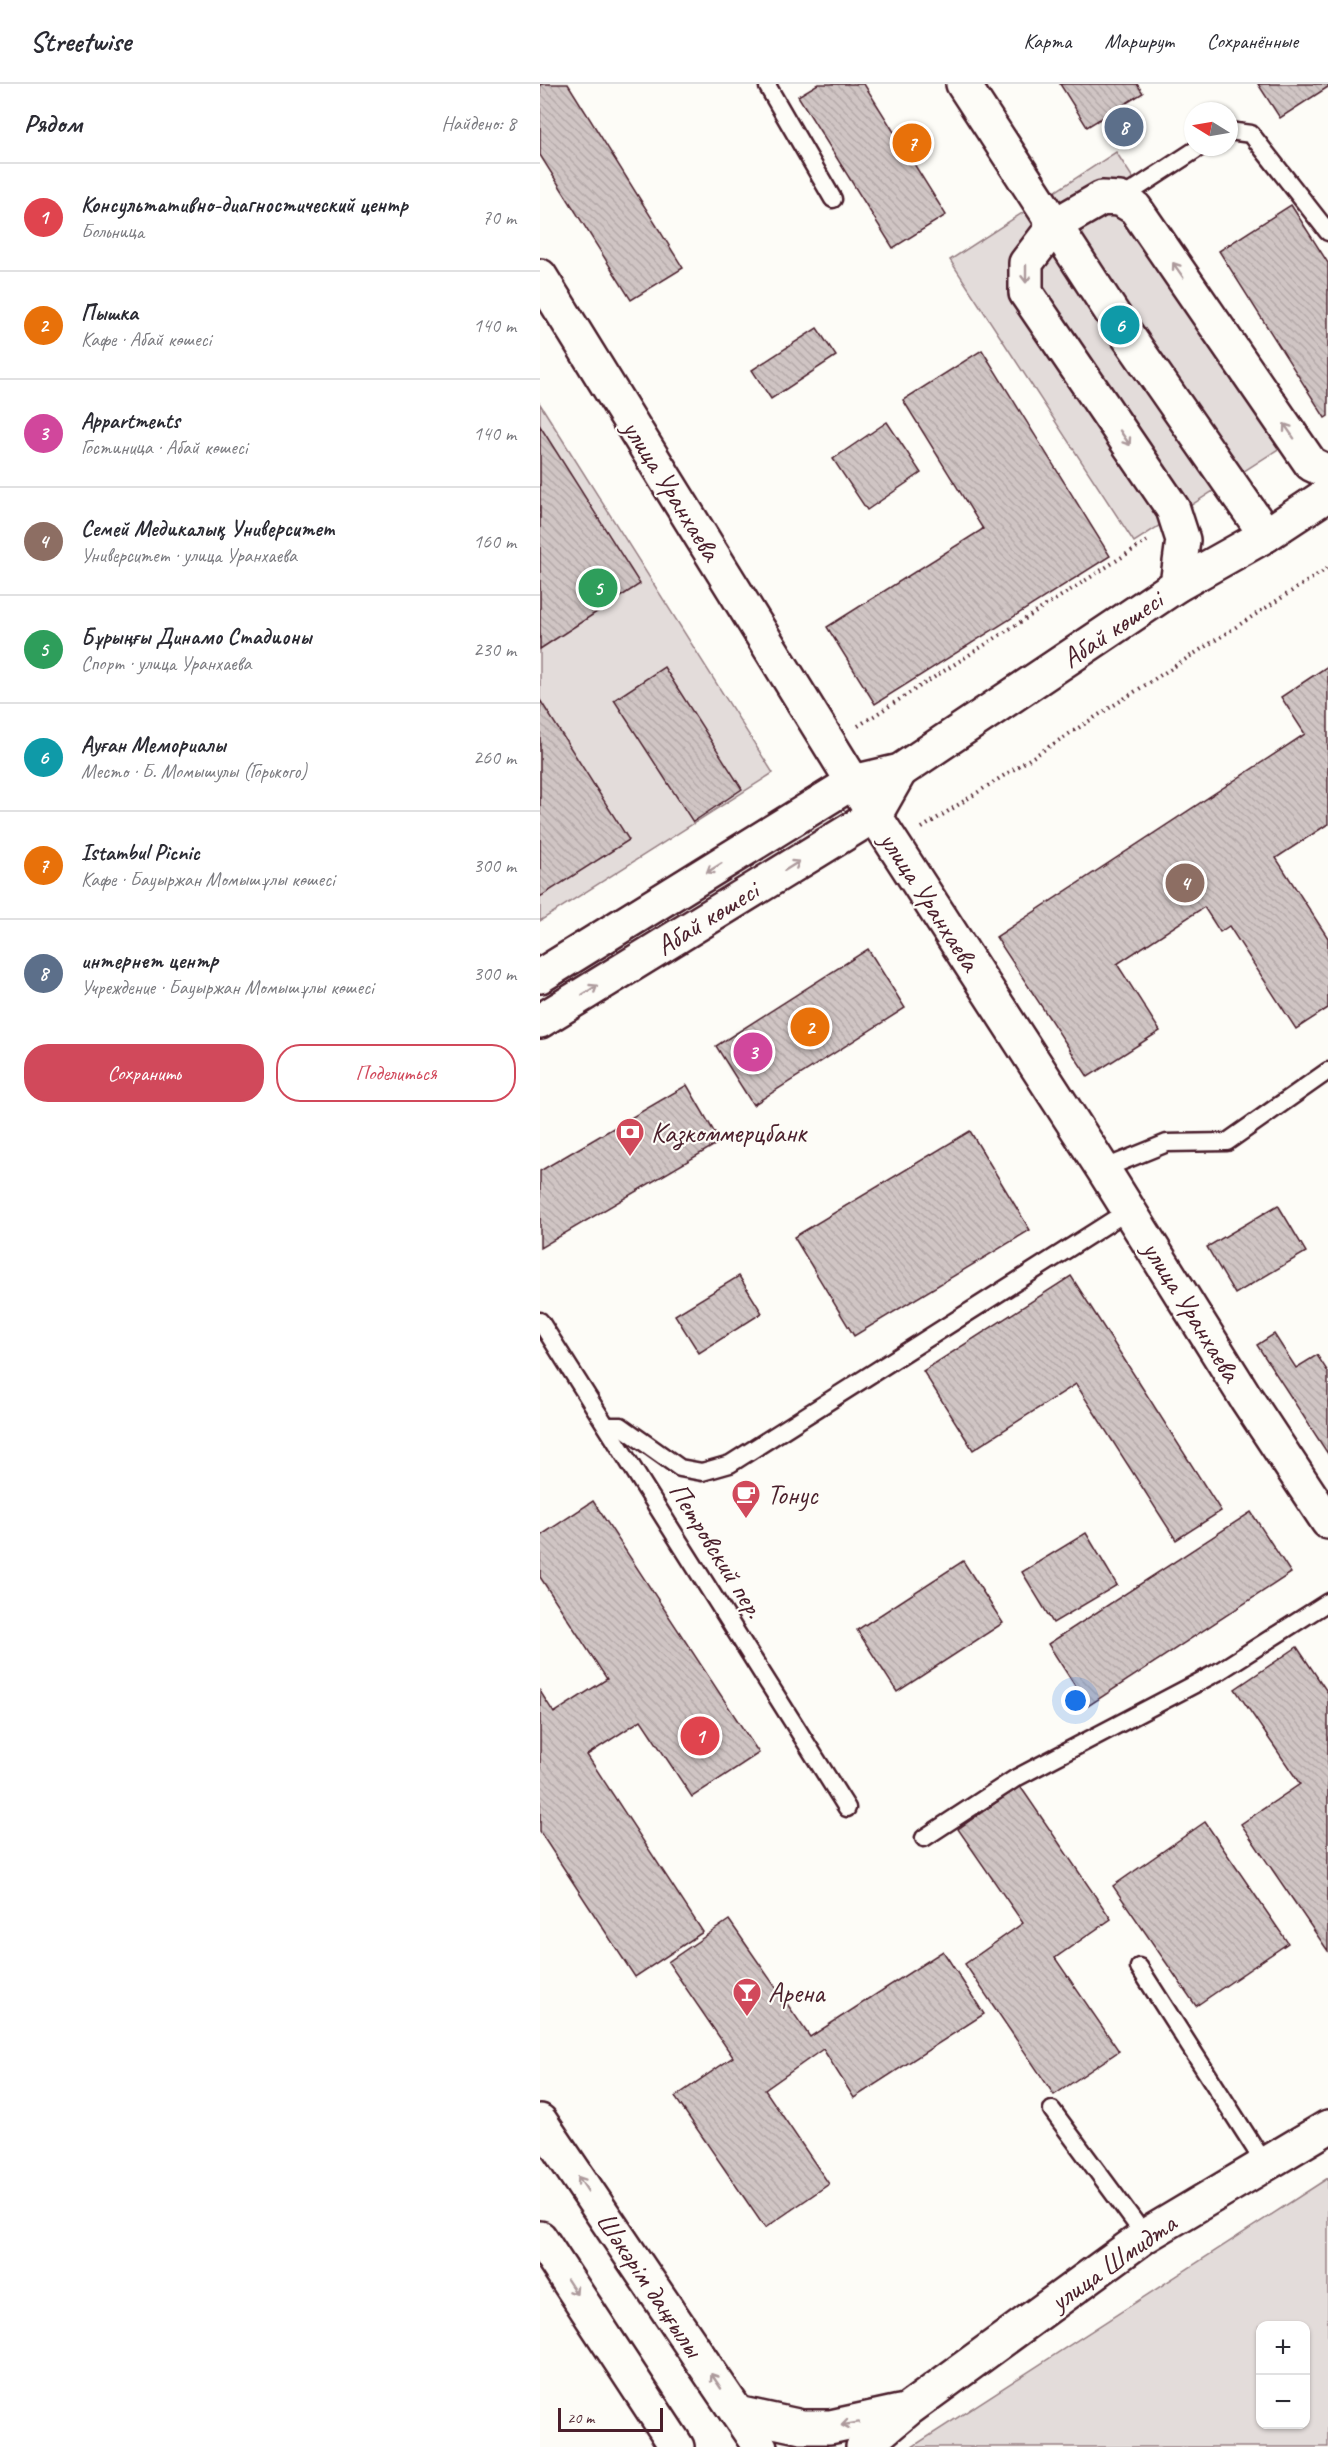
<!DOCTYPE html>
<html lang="ru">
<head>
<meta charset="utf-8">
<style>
	:root { --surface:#fff; --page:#f7f7f7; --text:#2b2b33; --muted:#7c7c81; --line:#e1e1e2; --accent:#d1495b }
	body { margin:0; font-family:Caveat,sans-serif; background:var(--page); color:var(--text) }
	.controls { position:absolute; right:18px; bottom:18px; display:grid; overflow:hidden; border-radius:12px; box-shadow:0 2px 4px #0004 }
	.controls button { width:54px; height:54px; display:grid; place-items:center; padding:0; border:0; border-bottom:2px solid var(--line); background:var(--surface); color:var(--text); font:30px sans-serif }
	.compass { position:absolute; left:644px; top:18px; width:54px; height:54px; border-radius:50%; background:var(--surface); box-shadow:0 2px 4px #0004; rotate:281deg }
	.scale { position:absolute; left:18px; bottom:15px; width:105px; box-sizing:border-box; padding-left:6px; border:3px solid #4a1f2b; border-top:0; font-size:16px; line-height:21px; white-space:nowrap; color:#4a1f2b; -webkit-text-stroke:4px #fdfcf7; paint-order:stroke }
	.you { position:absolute; left:536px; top:1617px; width:21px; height:21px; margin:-15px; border:4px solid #fff; border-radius:50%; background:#1a73e8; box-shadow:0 0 0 9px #1a73e833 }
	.badge { display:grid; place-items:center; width:39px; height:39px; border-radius:50%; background:var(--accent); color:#fff; font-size:20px; font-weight:700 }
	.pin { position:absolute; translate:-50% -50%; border:3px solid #fff; box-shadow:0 2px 6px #0006 }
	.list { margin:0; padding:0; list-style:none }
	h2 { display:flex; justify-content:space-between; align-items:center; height:78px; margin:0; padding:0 24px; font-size:26px }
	h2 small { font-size:20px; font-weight:400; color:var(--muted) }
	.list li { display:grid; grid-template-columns:39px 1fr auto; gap:18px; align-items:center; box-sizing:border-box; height:108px; padding:0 24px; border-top:2px solid var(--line) }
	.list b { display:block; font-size:22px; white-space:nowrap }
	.list p { margin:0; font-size:20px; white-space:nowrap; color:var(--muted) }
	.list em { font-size:20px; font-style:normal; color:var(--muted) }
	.actions { display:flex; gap:12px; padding:18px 24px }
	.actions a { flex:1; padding:14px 0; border:2px solid var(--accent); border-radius:24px; text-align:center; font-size:21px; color:var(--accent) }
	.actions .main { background:var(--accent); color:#fff }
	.map { position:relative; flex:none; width:788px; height:2363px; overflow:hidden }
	header { display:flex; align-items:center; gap:36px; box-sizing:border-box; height:84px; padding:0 30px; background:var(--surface); border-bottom:2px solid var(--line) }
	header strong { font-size:28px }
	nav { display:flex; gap:33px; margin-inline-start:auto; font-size:21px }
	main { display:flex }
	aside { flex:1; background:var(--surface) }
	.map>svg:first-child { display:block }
	.park { fill:#e3dcda; stroke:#967e82; stroke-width:1.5; fill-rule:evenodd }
	.building { fill:url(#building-back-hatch); stroke:#4a1f2b; stroke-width:1.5 }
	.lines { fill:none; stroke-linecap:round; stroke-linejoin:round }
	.lane-casing { stroke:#4a1f2b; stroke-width:21 }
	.street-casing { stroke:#4a1f2b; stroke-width:38 }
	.secondary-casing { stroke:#4a1f2b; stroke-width:38 }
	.primary-casing { stroke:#4a1f2b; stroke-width:38 }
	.path { stroke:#4a1f2b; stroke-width:4; stroke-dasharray:1.5 4.5; stroke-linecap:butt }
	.lane { stroke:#fdfcf7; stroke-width:16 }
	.street { stroke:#fdfcf7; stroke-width:33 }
	.secondary { stroke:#fdfcf7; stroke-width:33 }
	.primary { stroke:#fdfcf7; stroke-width:33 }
	.oneway { stroke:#ac999b }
	.labels { text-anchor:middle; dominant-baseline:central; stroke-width:4.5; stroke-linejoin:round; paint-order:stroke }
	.street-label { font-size:28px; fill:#4a1f2b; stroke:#fdfcf7 }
	.poi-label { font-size:28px; fill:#4a1f2b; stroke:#fdfcf7; text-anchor:start }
</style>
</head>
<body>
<header>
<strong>Streetwise</strong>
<nav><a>Карта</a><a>Маршрут</a><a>Сохранённые</a></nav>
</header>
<main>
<aside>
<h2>Рядом<small>Найдено: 8</small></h2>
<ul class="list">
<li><span class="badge" style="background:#e0444e">1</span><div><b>Консультативно-диагностический центр</b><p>Больница</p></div><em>70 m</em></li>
<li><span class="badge" style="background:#e8710a">2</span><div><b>Пышка</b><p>Кафе · Абай көшесі</p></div><em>140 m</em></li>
<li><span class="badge" style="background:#d1479c">3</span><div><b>Appartments</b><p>Гостиница · Абай көшесі</p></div><em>140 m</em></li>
<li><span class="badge" style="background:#8d6e63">4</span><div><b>Семей Медикалық Университет</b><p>Университет · улица Уранхаева</p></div><em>160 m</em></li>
<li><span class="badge" style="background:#2e9e5b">5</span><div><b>Бұрыңғы Динамо Стадионы</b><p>Спорт · улица Уранхаева</p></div><em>230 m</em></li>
<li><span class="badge" style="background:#0f9aa8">6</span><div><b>Ауған Мемориалы</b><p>Место · Б. Момышулы (Горького)</p></div><em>260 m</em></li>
<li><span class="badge" style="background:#e8710a">7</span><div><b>Istambul Picnic</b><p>Кафе · Бауыржан Момышұлы көшесі</p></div><em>300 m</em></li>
<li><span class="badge" style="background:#5c6f8a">8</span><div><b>интернет центр</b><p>Учреждение · Бауыржан Момышұлы көшесі</p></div><em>300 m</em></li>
</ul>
<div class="actions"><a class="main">Сохранить</a><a>Поделиться</a></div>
</aside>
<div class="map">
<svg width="788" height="2363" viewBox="0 0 788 2363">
	<defs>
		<pattern id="building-back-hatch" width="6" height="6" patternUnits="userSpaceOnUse" patternTransform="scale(1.5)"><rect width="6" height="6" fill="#d0c5c4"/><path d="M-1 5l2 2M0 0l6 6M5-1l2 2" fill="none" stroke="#b4a9a9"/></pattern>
	</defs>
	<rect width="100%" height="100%" fill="#fdfcf7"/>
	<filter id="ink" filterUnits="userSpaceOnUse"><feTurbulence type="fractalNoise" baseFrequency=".0167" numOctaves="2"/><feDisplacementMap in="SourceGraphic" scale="12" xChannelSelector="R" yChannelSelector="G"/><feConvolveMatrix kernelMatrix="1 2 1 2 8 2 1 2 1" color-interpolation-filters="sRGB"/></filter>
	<g filter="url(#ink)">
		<!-- park -->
		<g class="park">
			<path d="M 576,68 L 760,351 L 594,458 L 410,176 Z"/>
			<path d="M 0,320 L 233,689 L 0,837 Z"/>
			<path d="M 788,2094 L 788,2363 L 372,2363 ZM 720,2242 L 766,2242 L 766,2340 L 720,2340 Z"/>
		</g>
		<!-- building -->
		<g class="building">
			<path d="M 0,0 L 28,0 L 143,184 L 91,216 L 0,71 Z"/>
			<path d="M 278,0 L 324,0 L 406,131 L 353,164 L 258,12 Z"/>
			<path d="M 520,0 L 597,0 L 603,9 L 547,43 Z"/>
			<path d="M 718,0 L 788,0 L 788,3 L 740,34 Z"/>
			<path d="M 751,121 L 788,179 L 788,332 L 785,334 L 679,167 Z"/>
			<path d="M 277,244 L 296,272 L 231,315 L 212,286 Z"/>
			<path d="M 442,266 L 570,472 L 335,620 L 287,543 L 443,445 L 363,316 Z"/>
			<path d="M 347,338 L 381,389 L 327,426 L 293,375 Z"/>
			<path d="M 0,342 L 100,500 L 0,565 Z"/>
			<path d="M 788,582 L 788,740 L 736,774 L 788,854 L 788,924 L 756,945 L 689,842 L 680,848 L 664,823 L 577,880 L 620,947 L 548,993 L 456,853 L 765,650 L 741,613 Z"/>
			<path d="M 124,583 L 202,705 L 153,738 L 74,616 Z"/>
			<path d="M 0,616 L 89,756 L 0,813 Z"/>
			<path d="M 328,865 L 365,924 L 213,1021 L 176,962 Z"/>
			<path d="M 147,1001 L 180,1058 L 0,1164 L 0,1087 Z"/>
			<path d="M 430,1047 L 490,1146 L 314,1252 L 254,1153 Z"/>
			<path d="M 738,1121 L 766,1168 L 695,1210 L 667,1163 Z"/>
			<path d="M 199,1192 L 222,1229 L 159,1269 L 135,1231 Z"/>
			<path d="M 531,1192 L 681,1427 L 636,1456 L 536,1300 L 433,1366 L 383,1287 Z"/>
			<path d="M 734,1250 L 756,1284 L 777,1271 L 788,1288 L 788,1370 L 717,1261 Z"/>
			<path d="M 53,1417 L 219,1669 L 152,1713 L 101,1636 L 47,1671 L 163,1848 L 95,1893 L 0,1748 L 0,1607 L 14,1629 L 67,1595 L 0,1493 L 0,1452 Z"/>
			<path d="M 711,1428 L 751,1489 L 548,1622 L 508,1560 Z"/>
			<path d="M 546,1449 L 577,1501 L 513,1539 L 482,1488 Z"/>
			<path d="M 423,1477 L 463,1539 L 357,1608 L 317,1546 Z"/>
			<path d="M 757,1563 L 788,1609 L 788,1867 L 701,1740 L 760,1700 L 695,1605 Z"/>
			<path d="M 480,1702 L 571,1835 L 515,1874 L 579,1967 L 514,2011 L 425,1880 L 483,1839 L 418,1745 Z"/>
			<path d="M 665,1738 L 748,1859 L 656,1922 L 573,1802 Z"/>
			<path d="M 189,1836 L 270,1953 L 403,1867 L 444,1930 L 314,2014 L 283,1965 L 225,2006 L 289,2100 L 225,2144 L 135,2013 L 193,1973 L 128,1878 Z"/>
		</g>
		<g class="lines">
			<!-- lane casing -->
			<g class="lane-casing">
				<g id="lane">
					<path d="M 228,0 L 228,3 L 293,115"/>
					<path d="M 689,47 L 711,50 L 788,148"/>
					<path d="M 580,115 L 660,63"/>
					<path d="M 563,1085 L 627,1059 L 687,1058 L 788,987"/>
					<path d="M 0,1237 L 307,1724"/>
					<path d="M 68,1342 L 81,1342 L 140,1384 L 162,1388 L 190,1380 L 589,1126"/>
					<path d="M 384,1754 L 476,1694 L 678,1588 L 788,1518"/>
					<path d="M 599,1883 L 725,2080"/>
					<path d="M 512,2026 L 605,2152"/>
				</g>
			</g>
			<!-- street casing -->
			<g class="street-casing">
				<g id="street">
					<path d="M 423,0 L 576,235 L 726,451"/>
					<path d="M 0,192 L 313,698 L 563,1085 L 706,1314 L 788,1438"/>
					<path d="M 637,501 L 643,456 L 633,425 L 486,209 L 486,179 L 515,141 L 562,114 L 580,115 L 595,124 L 771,380 L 788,388"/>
					<path d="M 197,2329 L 262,2343 L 290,2343 L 359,2328"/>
					<path d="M 323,2363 L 367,2326 L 605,2152 L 788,2043"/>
				</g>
			</g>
			<!-- secondary casing -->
			<g class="secondary-casing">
				<g id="secondary">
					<path d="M 0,892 L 313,698 L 360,687 L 637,501 L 726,451 L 788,410"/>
					<path d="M 0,937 L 335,731 L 360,687"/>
				</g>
			</g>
			<!-- primary casing -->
			<g class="primary-casing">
				<g id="primary">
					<path d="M 0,2037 L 220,2363"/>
					<path d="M 0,2154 L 137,2363"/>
				</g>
			</g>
			<!-- path -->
			<g class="path">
				<path d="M 318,642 L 607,457"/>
				<path d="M 382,744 L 788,484"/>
			</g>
			<!-- lane -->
			<use href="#lane" class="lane"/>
			<!-- street -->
			<use href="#street" class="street"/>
			<!-- secondary -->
			<use href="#secondary" class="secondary"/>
			<!-- primary -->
			<use href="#primary" class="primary"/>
		</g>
		<!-- one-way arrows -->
		<defs><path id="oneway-shaft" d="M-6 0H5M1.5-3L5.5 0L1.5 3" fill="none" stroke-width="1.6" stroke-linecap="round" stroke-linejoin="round" transform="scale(1.5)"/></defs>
		<g class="oneway">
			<use href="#oneway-shaft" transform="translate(638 186) rotate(-125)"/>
			<use href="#oneway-shaft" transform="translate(486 190) rotate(90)"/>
			<use href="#oneway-shaft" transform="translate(749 347) rotate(-125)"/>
			<use href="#oneway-shaft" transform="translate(585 354) rotate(56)"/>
			<use href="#oneway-shaft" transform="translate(252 782) rotate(-32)"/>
			<use href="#oneway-shaft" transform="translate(174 784) rotate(148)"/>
			<use href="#oneway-shaft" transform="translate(50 906) rotate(-32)"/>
			<use href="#oneway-shaft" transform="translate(43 2100) rotate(-124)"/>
			<use href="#oneway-shaft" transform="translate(32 2203) rotate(57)"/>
			<use href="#oneway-shaft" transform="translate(176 2297) rotate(-124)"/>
			<use href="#oneway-shaft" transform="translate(310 2340) rotate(170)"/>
		</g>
	</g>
	<!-- icons -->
	<defs>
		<g id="bank-pin" transform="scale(1.5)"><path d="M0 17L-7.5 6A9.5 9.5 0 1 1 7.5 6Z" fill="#d1495b" stroke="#fdfcf7"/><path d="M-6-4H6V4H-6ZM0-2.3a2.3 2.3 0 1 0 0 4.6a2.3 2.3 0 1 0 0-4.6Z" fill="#fff"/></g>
		<g id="cafe-pin" transform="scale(1.5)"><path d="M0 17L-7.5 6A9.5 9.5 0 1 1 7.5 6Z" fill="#d1495b" stroke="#fdfcf7"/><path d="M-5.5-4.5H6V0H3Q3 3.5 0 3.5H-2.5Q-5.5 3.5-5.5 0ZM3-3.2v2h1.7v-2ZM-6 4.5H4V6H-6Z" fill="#fff"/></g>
		<g id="bar-pin" transform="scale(1.5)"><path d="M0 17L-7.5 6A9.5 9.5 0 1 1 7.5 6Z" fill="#d1495b" stroke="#fdfcf7"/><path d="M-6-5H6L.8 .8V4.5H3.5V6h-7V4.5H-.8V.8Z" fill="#fff"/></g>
	</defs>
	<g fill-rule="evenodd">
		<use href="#bank-pin" x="90" y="1048"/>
		<use href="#cafe-pin" x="206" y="1410"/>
		<use href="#bar-pin" x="207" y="1908"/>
	</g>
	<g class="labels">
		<!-- street labels -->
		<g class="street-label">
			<text transform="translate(132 406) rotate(58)">улица Уранхаева</text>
			<text transform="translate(572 545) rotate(-34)">Абай көшесі</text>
			<text transform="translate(390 817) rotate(57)">улица Уранхаева</text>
			<text transform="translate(167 834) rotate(-32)">Абай көшесі</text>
			<text transform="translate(652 1227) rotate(58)">улица Уранхаева</text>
			<text transform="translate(177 1466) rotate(58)">Петровский пер.</text>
			<text transform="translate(573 2178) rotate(-35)">улица Шмидта</text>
			<text transform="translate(110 2200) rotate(56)">Шәкәрім даңғылы</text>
		</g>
		<!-- poi labels -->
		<g class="poi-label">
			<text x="111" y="1048">Казкоммерцбанк</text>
			<text x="227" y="1410">Тонус</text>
			<text x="228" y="1908">Арена</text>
		</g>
	</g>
</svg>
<div class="controls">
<button>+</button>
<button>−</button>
</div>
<svg class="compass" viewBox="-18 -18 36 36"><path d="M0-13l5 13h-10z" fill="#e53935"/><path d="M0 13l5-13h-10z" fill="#7c7c81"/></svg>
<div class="scale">20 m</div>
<div class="you"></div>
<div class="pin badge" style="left:160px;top:1652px;background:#e0444e">1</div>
<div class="pin badge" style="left:270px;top:943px;background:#e8710a">2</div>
<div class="pin badge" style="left:213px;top:968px;background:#d1479c">3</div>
<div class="pin badge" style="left:645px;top:799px;background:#8d6e63">4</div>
<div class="pin badge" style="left:58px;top:504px;background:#2e9e5b">5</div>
<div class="pin badge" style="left:580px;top:241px;background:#0f9aa8">6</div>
<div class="pin badge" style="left:372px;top:59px;background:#e8710a">7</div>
<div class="pin badge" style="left:584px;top:43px;background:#5c6f8a">8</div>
</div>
</main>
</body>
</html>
